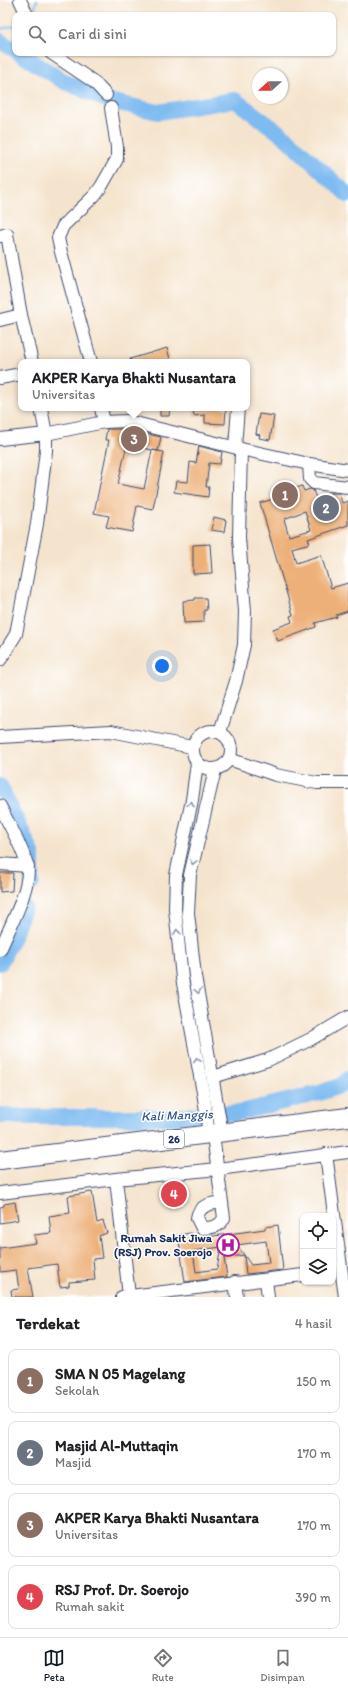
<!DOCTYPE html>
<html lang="id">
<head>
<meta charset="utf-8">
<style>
	:root { --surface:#fff; --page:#f2f2f2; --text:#202124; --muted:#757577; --line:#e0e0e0; --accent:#111827 }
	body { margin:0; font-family:Itim,sans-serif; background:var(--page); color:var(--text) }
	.controls { position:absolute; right:12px; bottom:12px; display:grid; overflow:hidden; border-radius:8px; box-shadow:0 1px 3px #0004 }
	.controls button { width:36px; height:36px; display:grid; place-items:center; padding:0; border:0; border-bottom:1px solid var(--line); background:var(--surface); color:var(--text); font:20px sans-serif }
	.compass { position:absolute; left:252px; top:68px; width:36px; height:36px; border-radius:50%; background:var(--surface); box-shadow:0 1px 3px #0004; rotate:249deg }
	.you { position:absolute; left:162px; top:666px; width:14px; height:14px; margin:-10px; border:3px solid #fff; border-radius:50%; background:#1a73e8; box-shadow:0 0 0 6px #1a73e833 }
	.badge { display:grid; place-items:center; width:26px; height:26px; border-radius:50%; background:var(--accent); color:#fff; font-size:13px; font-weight:700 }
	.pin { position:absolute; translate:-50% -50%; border:2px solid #fff; box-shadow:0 1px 4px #0006 }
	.popup { position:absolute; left:18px; top:359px; width:232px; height:52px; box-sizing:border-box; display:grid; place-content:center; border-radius:8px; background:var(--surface); filter:drop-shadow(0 1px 3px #0005); font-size:13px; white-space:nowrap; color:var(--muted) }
	.popup b { font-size:15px; color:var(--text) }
	.popup::after { content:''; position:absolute; left:50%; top:100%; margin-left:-8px; border:8px solid transparent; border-top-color:var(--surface) }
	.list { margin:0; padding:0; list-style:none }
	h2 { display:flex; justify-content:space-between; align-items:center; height:52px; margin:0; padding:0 16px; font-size:17px }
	h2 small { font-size:13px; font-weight:400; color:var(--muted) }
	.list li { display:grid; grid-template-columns:26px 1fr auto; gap:12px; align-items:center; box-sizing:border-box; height:64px; margin:0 8px 8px; padding:0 8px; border:1px solid var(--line); border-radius:8px }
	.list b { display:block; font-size:15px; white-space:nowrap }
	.list p { margin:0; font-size:13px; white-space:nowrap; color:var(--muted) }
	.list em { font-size:13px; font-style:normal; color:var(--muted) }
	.icon { flex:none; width:22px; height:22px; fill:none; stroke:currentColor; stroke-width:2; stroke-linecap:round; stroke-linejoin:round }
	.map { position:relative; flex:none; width:348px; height:1297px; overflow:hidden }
	.search { position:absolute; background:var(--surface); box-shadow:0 1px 3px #0004; left:12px; right:12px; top:12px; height:44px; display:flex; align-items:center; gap:10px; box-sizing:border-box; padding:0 14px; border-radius:8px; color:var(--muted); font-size:15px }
	.sheet { height:340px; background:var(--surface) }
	nav { display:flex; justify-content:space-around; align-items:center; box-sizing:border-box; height:56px; border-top:1px solid var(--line); background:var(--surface); font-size:11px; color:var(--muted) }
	nav a { display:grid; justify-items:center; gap:2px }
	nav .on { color:var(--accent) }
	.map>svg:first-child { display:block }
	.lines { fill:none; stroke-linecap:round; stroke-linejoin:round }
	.stream { stroke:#7ebbf1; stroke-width:2.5 }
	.river { stroke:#7ebbf1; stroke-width:16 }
	.building { fill:#edb078; fill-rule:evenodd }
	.minor-casing { stroke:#3c4a6f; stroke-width:14 }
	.highway-casing { stroke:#3c4a6f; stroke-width:20 }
	.minor { stroke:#fff; stroke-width:12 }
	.highway { stroke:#fff; stroke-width:18 }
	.oneway { stroke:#8d97ae }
	.labels { text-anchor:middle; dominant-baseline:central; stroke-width:3; stroke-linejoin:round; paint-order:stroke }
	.shield { fill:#fff; stroke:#5f6d8e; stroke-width:1 }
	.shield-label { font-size:11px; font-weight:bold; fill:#1b2f5e }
	.poi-label { font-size:12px; font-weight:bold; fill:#1b2f5e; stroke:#fff; text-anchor:end }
	.water-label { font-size:13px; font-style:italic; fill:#39598a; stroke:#fff }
</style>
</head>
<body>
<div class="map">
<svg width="348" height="1297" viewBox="0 0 348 1297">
	<rect width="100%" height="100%" fill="#fff"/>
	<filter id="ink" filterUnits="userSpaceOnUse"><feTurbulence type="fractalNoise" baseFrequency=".025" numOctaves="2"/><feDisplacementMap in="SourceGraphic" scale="8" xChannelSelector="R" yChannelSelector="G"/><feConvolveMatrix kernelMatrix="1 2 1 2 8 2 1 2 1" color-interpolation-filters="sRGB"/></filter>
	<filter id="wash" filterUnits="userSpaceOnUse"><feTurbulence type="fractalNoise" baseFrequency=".012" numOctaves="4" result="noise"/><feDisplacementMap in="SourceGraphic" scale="16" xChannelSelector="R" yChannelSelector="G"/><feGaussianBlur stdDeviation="0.9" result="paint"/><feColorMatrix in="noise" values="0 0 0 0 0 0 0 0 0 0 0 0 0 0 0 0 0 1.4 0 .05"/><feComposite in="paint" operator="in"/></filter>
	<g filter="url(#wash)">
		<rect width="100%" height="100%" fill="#f5e4cd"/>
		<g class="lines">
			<!-- stream -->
			<g class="stream">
				<path d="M 33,15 L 37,0"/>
				<path d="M 0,29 L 15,26"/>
			</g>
			<!-- river -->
			<g class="river">
				<path d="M 0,41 L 15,50"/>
				<path d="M 19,53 L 65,82 L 109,101 L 158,112 L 235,100 L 285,137 L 348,195"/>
				<path d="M 0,786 L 32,853 L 32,883"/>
				<path d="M 0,963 L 14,935 L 24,907"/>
				<path d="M 0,1115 L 24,1117 L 170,1117 L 241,1112 L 320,1093 L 342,1085 L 348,1079"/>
			</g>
		</g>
		<g id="blocks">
			<!-- building -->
			<g class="building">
				<path d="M 167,348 L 170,359 L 158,362 L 131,362 L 130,359 Z"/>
				<path d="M 160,408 L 170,408 L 169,416 L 160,416 Z"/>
				<path d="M 193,408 L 226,408 L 225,424 L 205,423 L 205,415 L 194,416 Z"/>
				<path d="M 259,414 L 274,416 L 270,440 L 259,438 L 260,435 L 256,434 Z"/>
				<path d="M 107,429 L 126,429 L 161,437 L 158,451 L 152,450 L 164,452 L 153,509 L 137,506 L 132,532 L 106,527 L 109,516 L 94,513 L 109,440 L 105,440 ZM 127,444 L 152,450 L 144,489 L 118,484 Z"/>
				<path d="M 199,446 L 222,452 L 220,464 L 209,463 L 206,487 L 209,487 L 208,497 L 174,492 L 176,481 L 188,482 L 190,462 L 196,463 Z"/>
				<path d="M 302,486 L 304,491 L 310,489 L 313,490 L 316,498 L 332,493 L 339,493 L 342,503 L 348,501 L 348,525 L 308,539 L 310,543 L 292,548 L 296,563 L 321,555 L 331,588 L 348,583 L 348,611 L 336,615 L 337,617 L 315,623 L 316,627 L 278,641 L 273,629 L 292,622 L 290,616 L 293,615 L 260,503 L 287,495 L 286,492 ZM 305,511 L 311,530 L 289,536 L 284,519 Z"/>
				<path d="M 214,517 L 226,520 L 224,532 L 211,530 Z"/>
				<path d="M 210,544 L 212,573 L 193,574 L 193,545 Z"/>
				<path d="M 195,598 L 206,598 L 207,610 L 204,610 L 204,622 L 184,623 L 183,601 L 195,600 Z"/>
				<path d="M 0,873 L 13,873 L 12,891 L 0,892 Z"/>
				<path d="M 92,1192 L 97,1223 L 103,1221 L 107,1233 L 99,1236 L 102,1258 L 93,1259 L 95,1280 L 69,1282 L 69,1286 L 60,1287 L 57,1264 L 28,1268 L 33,1297 L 12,1297 L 11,1290 L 19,1289 L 16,1270 L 0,1272 L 0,1248 L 36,1243 L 34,1235 L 51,1233 L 49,1216 L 70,1213 L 68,1196 Z"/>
				<path d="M 15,1202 L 18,1220 L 0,1223 L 0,1207 L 4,1206 L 4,1204 Z"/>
				<path d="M 278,1225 L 283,1270 L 246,1274 L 244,1255 L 224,1258 L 227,1277 L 185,1282 L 178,1235 L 191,1233 L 192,1239 L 265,1229 L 265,1227 ZM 266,1241 L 269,1263 L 251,1265 L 237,1245 ZM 221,1247 L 217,1269 L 196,1272 L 193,1251 Z"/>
			</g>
		</g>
	</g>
	<g filter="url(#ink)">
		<use href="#blocks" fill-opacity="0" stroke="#3c4a6f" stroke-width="1"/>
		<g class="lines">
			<!-- minor casing -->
			<g class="minor-casing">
				<g id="minor">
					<path d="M 20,0 L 27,15"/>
					<path d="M 51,53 L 94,82 L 106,95"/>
					<path d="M 0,236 L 7,234 L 21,315 L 32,362"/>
					<path d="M 0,320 L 21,315"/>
					<path d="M 91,362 L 61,252 L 58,238 L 63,226 L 94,196 L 101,187 L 117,159 L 117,147 L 111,108"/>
					<path d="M 0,378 L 21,374"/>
					<path d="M 101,408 L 104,422"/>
					<path d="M 0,439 L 46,434 L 104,422 L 127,421 L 241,449"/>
					<path d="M 235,447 L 238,408"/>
					<path d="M 309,464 L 310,479 L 314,483 L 348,487"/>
					<path d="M 0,660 L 16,634 L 37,524 L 46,451 L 46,434 L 41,408"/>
					<circle cx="212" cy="750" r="19"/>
					<path d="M 220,732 L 236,681 L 244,645 L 245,611 L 239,538 L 241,449 L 309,464 L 348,470"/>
					<path d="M 0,737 L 111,731 L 192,747"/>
					<path d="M 229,759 L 276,775 L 317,783 L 348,783"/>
					<path d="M 197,763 L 192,800 L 176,875 L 175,909 L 182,978 L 204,1098 L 209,1135"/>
					<path d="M 215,770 L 190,875 L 188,913 L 195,976 L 222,1133"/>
					<path d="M 0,806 C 8,823 23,848 27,865 C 33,884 8,931 0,950"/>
					<path d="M 0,864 L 28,866"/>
					<path d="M 213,1077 L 268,1060 L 311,1039 L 348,1017"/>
					<path d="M 213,1135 L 224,1218 C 220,1227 211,1228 202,1228 L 197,1218 C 199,1205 210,1204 221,1202"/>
					<path d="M 326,1154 L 345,1297"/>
					<path d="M 116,1179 L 218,1169 L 348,1152"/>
					<path d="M 0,1193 L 116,1179 L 129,1296"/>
					<path d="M 266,1280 L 268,1297"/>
					<path d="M 235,1282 L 237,1297"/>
					<path d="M 122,1297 L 303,1275"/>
				</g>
			</g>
			<!-- highway casing -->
			<g class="highway-casing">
				<path id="highway" d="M 0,1160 L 348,1117"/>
			</g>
			<!-- minor -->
			<use href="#minor" class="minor"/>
			<!-- highway -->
			<use href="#highway" class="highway"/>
		</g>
		<!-- one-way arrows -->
		<defs><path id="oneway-chevron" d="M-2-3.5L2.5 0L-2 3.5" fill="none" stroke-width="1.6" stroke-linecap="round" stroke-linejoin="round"/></defs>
		<g class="oneway">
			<use href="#oneway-chevron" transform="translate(191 804) rotate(-78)"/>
			<use href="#oneway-chevron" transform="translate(193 862) rotate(102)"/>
			<use href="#oneway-chevron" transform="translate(177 932) rotate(-96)"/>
			<use href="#oneway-chevron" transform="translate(198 991) rotate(81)"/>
			<use href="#oneway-chevron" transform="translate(197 1060) rotate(-101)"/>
		</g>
	</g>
	<!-- icons -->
	<defs>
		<g id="hospital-ring" transform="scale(1.15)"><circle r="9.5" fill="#fff" stroke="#b5179e" stroke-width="1.5"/><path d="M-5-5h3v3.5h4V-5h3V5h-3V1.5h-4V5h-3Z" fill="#b5179e"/></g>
	</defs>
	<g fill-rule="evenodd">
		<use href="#hospital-ring" x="228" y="1245"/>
	</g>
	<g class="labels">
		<!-- shield labels -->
		<rect class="shield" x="164" y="1130" width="20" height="18" rx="3"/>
		<g class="shield-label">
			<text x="174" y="1139">26</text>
		</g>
		<!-- poi labels -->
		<g class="poi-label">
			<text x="212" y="1238">Rumah Sakit Jiwa<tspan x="212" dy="14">(RSJ) Prov. Soerojo</tspan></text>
		</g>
		<!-- water labels -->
		<g class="water-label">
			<text transform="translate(177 1115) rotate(-2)">Kali Manggis</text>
		</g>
	</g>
</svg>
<div class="controls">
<button><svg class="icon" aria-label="locate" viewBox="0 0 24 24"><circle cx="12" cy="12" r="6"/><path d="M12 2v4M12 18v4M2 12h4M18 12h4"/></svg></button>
<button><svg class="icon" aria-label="layers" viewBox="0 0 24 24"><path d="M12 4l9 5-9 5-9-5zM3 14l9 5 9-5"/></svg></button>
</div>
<svg class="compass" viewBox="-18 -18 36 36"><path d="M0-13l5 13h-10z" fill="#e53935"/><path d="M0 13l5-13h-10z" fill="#757577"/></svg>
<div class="you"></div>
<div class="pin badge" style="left:285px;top:495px;background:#8d6e63">1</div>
<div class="pin badge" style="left:326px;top:508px;background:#6b7280">2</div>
<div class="pin badge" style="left:134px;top:439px;background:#8d6e63">3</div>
<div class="popup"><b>AKPER Karya Bhakti Nusantara</b>Universitas</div>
<div class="pin badge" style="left:174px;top:1194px;background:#e0444e">4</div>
<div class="search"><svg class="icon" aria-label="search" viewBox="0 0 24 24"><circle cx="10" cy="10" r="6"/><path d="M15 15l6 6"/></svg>Cari di sini</div>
</div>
<section class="sheet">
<h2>Terdekat<small>4 hasil</small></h2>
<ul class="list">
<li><span class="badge" style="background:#8d6e63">1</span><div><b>SMA N 05 Magelang</b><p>Sekolah</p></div><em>150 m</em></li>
<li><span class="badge" style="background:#6b7280">2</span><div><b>Masjid Al-Muttaqin</b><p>Masjid</p></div><em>170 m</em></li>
<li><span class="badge" style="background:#8d6e63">3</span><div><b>AKPER Karya Bhakti Nusantara</b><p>Universitas</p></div><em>170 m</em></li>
<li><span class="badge" style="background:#e0444e">4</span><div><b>RSJ Prof. Dr. Soerojo</b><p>Rumah sakit</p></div><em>390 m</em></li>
</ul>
</section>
<nav>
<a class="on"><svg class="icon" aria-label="map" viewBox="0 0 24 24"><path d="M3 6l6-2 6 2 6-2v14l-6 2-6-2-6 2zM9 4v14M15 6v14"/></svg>Peta</a>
<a><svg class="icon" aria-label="directions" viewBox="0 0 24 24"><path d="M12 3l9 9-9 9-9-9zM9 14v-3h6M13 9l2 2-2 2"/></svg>Rute</a>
<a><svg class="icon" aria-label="saved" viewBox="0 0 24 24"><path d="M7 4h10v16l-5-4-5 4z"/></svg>Disimpan</a>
</nav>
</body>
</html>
